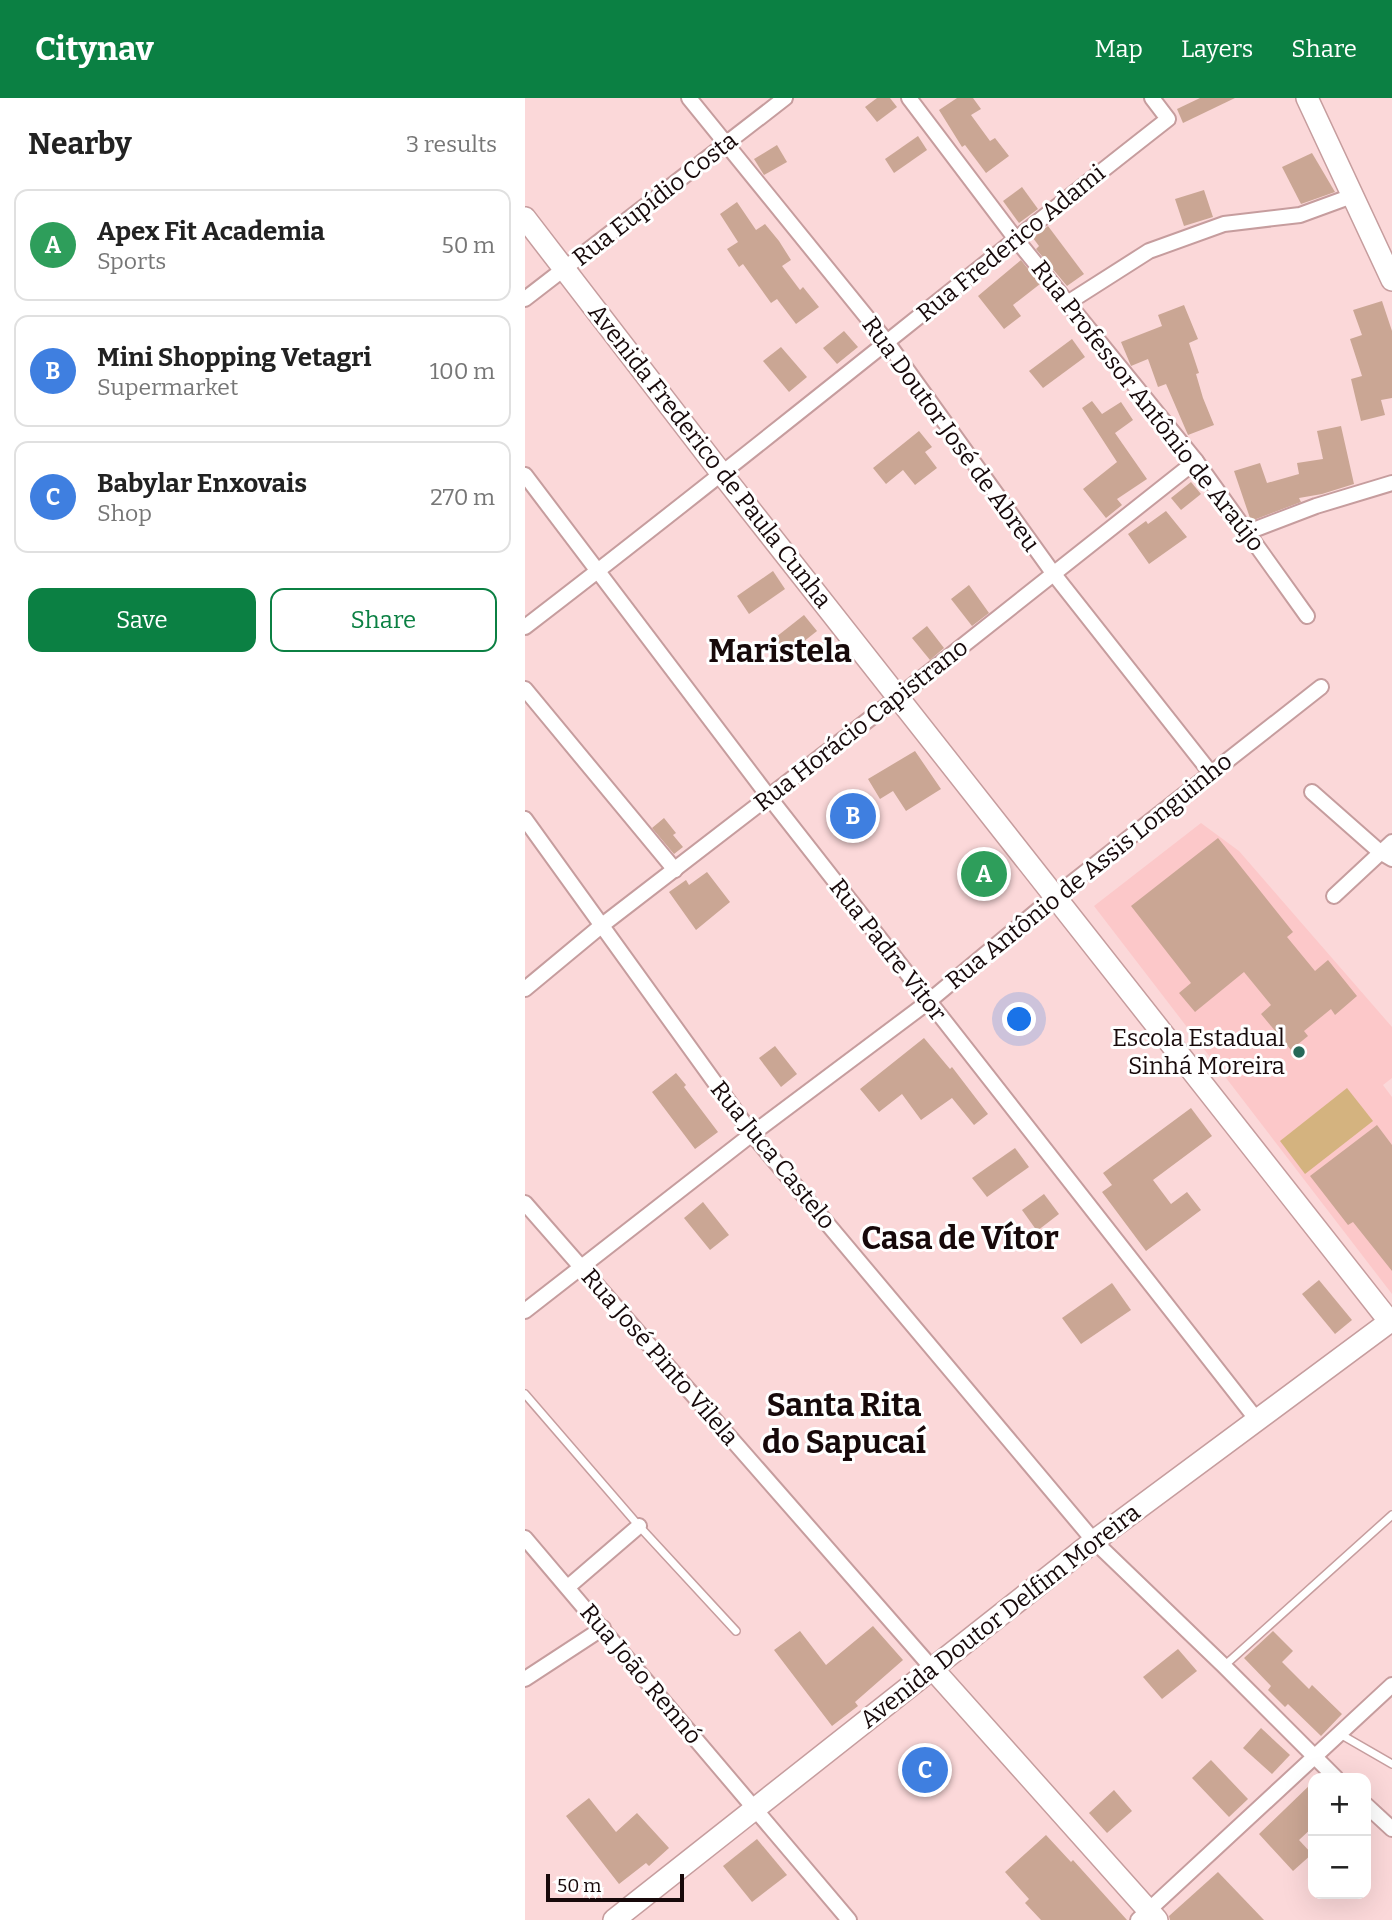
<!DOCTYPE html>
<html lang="en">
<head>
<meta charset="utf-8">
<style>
	:root { --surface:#fff; --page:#f6f6f6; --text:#222; --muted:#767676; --line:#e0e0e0; --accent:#0b8043 }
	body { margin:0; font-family:Bitter,serif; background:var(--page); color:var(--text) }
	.controls { position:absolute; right:21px; bottom:21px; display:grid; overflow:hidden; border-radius:14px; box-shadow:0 7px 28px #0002 }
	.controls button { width:63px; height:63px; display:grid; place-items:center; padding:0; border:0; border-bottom:2px solid var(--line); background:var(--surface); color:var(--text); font:35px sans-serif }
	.scale { position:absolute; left:21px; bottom:18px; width:138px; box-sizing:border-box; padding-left:7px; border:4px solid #17090a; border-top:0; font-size:19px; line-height:24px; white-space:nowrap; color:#17090a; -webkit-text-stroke:5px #fff; paint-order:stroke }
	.you { position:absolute; left:495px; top:922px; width:24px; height:24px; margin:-18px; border:5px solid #fff; border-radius:50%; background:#1a73e8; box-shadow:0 0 0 10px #1a73e833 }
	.badge { display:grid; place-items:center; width:46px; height:46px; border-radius:50%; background:var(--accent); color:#fff; font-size:23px; font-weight:700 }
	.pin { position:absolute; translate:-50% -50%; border:4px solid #fff; box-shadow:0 2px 7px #0006 }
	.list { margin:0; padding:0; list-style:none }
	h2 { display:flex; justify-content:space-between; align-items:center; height:91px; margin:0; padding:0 28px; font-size:30px }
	h2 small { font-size:23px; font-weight:400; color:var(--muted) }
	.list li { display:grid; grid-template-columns:46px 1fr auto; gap:21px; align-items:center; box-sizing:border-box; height:112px; margin:0 14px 14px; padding:0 14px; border:2px solid var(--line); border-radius:14px }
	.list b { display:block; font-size:26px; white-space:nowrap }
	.list p { margin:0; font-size:23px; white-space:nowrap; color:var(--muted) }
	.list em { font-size:23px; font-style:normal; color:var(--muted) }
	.actions { display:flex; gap:14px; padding:21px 28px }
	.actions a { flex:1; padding:16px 0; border:2px solid var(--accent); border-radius:14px; text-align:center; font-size:24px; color:var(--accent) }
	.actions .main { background:var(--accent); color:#fff }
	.map { position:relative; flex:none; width:867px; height:1822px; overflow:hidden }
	header { display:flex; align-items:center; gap:42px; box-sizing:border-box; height:98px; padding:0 35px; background:var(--accent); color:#fff }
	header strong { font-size:33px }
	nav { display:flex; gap:38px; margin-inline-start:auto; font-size:24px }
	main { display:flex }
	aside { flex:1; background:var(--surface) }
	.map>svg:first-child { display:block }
	.built { fill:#fcc8c9 }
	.green { fill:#d4b37f }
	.building { fill:#caa694 }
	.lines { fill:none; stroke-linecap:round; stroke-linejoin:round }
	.lane-casing { stroke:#c69d9e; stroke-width:10 }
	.street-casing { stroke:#c69d9e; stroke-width:18 }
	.secondary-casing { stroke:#c69d9e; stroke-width:24 }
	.lane { stroke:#fff; stroke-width:7 }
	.street { stroke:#fff; stroke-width:14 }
	.secondary { stroke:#fff; stroke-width:21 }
	.poi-dot { fill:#276858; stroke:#fff; stroke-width:2.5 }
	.labels { text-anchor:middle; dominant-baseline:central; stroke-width:6; stroke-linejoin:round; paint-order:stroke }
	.street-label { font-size:24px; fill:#17090a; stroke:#fff }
	.poi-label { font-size:24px; fill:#17090a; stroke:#fff; text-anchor:end }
	.district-label { font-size:32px; font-weight:bold; fill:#17090a; stroke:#fff }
</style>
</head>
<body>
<header>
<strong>Citynav</strong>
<nav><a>Map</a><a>Layers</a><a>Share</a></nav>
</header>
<main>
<aside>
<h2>Nearby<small>3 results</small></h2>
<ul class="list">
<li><span class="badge" style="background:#2e9e5b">A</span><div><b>Apex Fit Academia</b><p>Sports</p></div><em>50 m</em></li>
<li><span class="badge" style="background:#3f7fe0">B</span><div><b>Mini Shopping Vetagri</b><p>Supermarket</p></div><em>100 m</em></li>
<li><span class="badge" style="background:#3f7fe0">C</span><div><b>Babylar Enxovais</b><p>Shop</p></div><em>270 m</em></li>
</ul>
<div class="actions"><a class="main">Save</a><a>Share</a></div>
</aside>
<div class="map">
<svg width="867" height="1822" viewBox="0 0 867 1822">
	<rect width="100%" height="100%" fill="#fbd8d9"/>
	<!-- built -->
	<path class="built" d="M 676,725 L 714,753 L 867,929 L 867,980 L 858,987 L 867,999 L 867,1196 L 569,808 Z"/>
	<!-- green -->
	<path class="green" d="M 822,990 L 848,1023 L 780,1076 L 755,1043 Z"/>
	<!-- building -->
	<g class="building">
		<path d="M 352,0 L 365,0 L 372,9 L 352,24 L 340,9 Z"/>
		<path d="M 432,0 L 448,0 L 456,11 L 446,17 L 465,43 L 470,40 L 484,58 L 461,75 L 440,47 L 437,49 L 414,12 Z"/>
		<path d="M 675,0 L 710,0 L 658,25 L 652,11 Z"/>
		<path d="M 393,38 L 402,52 L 369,75 L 360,61 Z"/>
		<path d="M 252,47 L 262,64 L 239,77 L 229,61 Z"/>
		<path d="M 787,55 L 810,94 L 776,106 L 757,69 Z"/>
		<path d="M 497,89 L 513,111 L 494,125 L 478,103 Z"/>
		<path d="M 679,92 L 688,119 L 659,128 L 650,101 Z"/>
		<path d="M 212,104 L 231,132 L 240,126 L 254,143 L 266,162 L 257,168 L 275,192 L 278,189 L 294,209 L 271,226 L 252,201 L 246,205 L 218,166 L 214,169 L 202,151 L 213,144 L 195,116 Z"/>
		<path d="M 523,128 L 559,176 L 542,188 L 511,151 L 514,148 L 508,140 Z"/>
		<path d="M 496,162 L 515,186 L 488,207 L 496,218 L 479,231 L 453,198 Z"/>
		<path d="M 857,203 L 867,233 L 867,300 L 856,302 L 860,317 L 836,323 L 826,281 L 837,278 L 825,241 L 837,237 L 828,212 Z"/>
		<path d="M 659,207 L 673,241 L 664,245 L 674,275 L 671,276 L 678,300 L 689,327 L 663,337 L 641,286 L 633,289 L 623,261 L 606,268 L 596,244 L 637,228 L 633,217 Z"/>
		<path d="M 319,233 L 333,249 L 312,266 L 298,250 Z"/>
		<path d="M 547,241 L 560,259 L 518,290 L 504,273 Z"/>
		<path d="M 256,249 L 282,279 L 264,294 L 238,263 Z"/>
		<path d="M 567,303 L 577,316 L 596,304 L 608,322 L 590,335 L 622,381 L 592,401 L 597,407 L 581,420 L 558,391 L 592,364 L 557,310 Z"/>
		<path d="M 816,328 L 829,386 L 797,396 L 774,400 L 776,404 L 726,423 L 709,373 L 735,365 L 742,385 L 774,376 L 772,365 L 798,361 L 792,333 Z"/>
		<path d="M 394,333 L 407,349 L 400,354 L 412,370 L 390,387 L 378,372 L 361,386 L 348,370 Z"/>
		<path d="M 666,384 L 676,396 L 656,412 L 646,400 Z"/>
		<path d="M 641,413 L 662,439 L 624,466 L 603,436 L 621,423 L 623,426 Z"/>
		<path d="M 248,473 L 260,491 L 224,516 L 212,498 Z"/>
		<path d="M 444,487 L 464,515 L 447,528 L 426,501 Z"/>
		<path d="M 279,517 L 292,533 L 259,559 L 246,543 Z"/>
		<path d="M 402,528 L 419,550 L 405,562 L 387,540 Z"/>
		<path d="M 390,653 L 416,691 L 381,713 L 368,693 L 355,701 L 343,681 Z"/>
		<path d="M 139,720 L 151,735 L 148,737 L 158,749 L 149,756 L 127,730 Z"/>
		<path d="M 693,740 L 768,834 L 762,839 L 790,873 L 803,862 L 832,898 L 810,917 L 806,911 L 779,933 L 783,938 L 766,952 L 736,916 L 746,907 L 719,874 L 670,914 L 654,895 L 666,885 L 606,808 Z"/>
		<path d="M 182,774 L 205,804 L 171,832 L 144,794 L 161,782 L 164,787 Z"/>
		<path d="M 399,940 L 425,971 L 427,969 L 463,1016 L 449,1027 L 427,1000 L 396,1022 L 377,996 L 354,1014 L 335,991 Z"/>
		<path d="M 250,948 L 272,976 L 256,989 L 234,960 Z"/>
		<path d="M 151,975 L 161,987 L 159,989 L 193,1034 L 170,1051 L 127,994 Z"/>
		<path d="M 666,1010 L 687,1038 L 628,1082 L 646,1106 L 662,1094 L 676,1112 L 621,1153 L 577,1094 L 587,1087 L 578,1075 Z"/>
		<path d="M 852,1027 L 867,1047 L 867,1173 L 828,1124 L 823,1127 L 785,1078 Z"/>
		<path d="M 490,1050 L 504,1069 L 462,1099 L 447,1080 Z"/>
		<path d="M 519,1096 L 534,1116 L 512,1133 L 497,1112 Z"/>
		<path d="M 178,1104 L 204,1137 L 185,1152 L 159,1120 Z"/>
		<path d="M 794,1182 L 827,1222 L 810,1236 L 777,1196 Z"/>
		<path d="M 587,1185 L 606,1212 L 556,1246 L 537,1220 Z"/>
		<path d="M 348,1528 L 378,1562 L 330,1604 L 333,1608 L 307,1628 L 249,1552 L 275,1533 L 301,1567 Z"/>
		<path d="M 748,1533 L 768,1553 L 757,1564 L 784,1591 L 787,1587 L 817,1616 L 796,1638 L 763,1606 L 760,1609 L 743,1592 L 746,1588 L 719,1560 Z"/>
		<path d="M 653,1551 L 672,1573 L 637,1601 L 618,1579 Z"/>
		<path d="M 736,1630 L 765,1657 L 747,1676 L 718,1650 Z"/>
		<path d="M 686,1662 L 723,1701 L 704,1719 L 667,1680 Z"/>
		<path d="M 788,1684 L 788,1729 L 774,1742 L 787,1756 L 768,1773 L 734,1736 Z"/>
		<path d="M 589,1692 L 607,1713 L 582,1735 L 564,1715 Z"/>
		<path d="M 64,1700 L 91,1734 L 112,1715 L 144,1750 L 124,1768 L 121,1765 L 94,1786 L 41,1718 Z"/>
		<path d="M 521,1737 L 546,1764 L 548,1762 L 602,1822 L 516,1822 L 500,1805 L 504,1801 L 480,1774 Z"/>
		<path d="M 232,1741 L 262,1777 L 227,1804 L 198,1768 Z"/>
		<path d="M 693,1774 L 739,1822 L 645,1822 L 644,1818 Z"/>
	</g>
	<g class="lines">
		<!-- lane casing -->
		<g class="lane-casing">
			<g id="lane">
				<path d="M 0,1296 L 114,1428 L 211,1533"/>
				<path d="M 699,1568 L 867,1417"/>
				<path d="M 815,1636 L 867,1666"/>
			</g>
		</g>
		<!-- street casing -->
		<g class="street-casing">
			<g id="street">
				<path d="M 164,0 L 362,244 L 528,475 L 685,674"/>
				<path d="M 384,0 L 490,140 L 671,363 L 782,518"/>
				<path d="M 0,201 L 260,0"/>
				<path d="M 544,204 L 624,153 L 699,126 L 775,117 L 827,98"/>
				<path d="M 0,377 L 244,699 L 732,1322"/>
				<path d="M 723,434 L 791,408 L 867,385"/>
				<path d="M 0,529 C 217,363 428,189 643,21 L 627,0"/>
				<path d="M 0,591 L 150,772"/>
				<path d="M 787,694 L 855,754 L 867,761"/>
				<path d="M 0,721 L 227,1036 L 569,1443 L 699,1568 L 811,1680"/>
				<path d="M 809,798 L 867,744"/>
				<path d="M 0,891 L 76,828 L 373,599 L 671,363"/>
				<path d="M 0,1105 L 407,1570"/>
				<path d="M 0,1213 L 227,1036 L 403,904 L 530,798 L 796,589"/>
				<path d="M 0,1440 L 324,1822"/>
				<path d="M 43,1489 L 114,1428"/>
				<path d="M 0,1581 L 78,1530"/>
				<path d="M 841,1707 L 867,1731"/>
				<path d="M 613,1822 L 867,1587"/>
			</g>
		</g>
		<!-- secondary casing -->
		<g class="secondary-casing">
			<g id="secondary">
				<path d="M 782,0 L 867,182"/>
				<path d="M 0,120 L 197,376 L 865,1224"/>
				<path d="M 407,1570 L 632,1822"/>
				<path d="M 89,1822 L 569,1443 L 867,1222"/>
			</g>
		</g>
		<!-- lane -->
		<use href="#lane" class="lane"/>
		<!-- street -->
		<use href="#street" class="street"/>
		<!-- secondary -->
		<use href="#secondary" class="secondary"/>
	</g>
	<!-- markers -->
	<circle class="poi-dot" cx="774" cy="954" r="7"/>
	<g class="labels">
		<!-- street labels -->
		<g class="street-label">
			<text transform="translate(130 101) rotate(-38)">Rua Eupídio Costa</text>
			<text transform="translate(486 145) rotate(-39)">Rua Frederico Adami</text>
			<text transform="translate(623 308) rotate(52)">Rua Professor Antônio de Araújo</text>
			<text transform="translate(426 336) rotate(54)">Rua Doutor José de Abreu</text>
			<text transform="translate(185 358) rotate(52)">Avenida Frederico de Paula Cunha</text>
			<text transform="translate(336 627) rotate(-38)">Rua Horácio Capistrano</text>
			<text transform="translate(564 773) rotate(-39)">Rua Antônio de Assis Longuinho</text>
			<text transform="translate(363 852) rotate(52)">Rua Padre Vitor</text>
			<text transform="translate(248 1057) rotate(51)">Rua Juca Castelo</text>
			<text transform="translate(135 1259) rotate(49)">Rua José Pinto Vilela</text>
			<text transform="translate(475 1518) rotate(-38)">Avenida Doutor Delfim Moreira</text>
			<text transform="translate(116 1576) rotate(50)">Rua João Rennó</text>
		</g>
		<!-- poi labels -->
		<g class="poi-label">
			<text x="760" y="940">Escola Estadual<tspan x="760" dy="28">Sinhá Moreira</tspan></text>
		</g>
		<!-- district labels -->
		<g class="district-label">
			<text x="255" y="553">Maristela</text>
			<text x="435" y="1140">Casa de Vítor</text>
			<text x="319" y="1307">Santa Rita<tspan x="319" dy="37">do Sapucaí</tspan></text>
		</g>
	</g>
</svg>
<div class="controls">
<button>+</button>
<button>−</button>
</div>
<div class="scale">50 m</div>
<div class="you"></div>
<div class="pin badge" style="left:459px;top:776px;background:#2e9e5b">A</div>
<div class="pin badge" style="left:328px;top:718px;background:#3f7fe0">B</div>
<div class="pin badge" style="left:400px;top:1672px;background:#3f7fe0">C</div>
</div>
</main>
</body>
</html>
